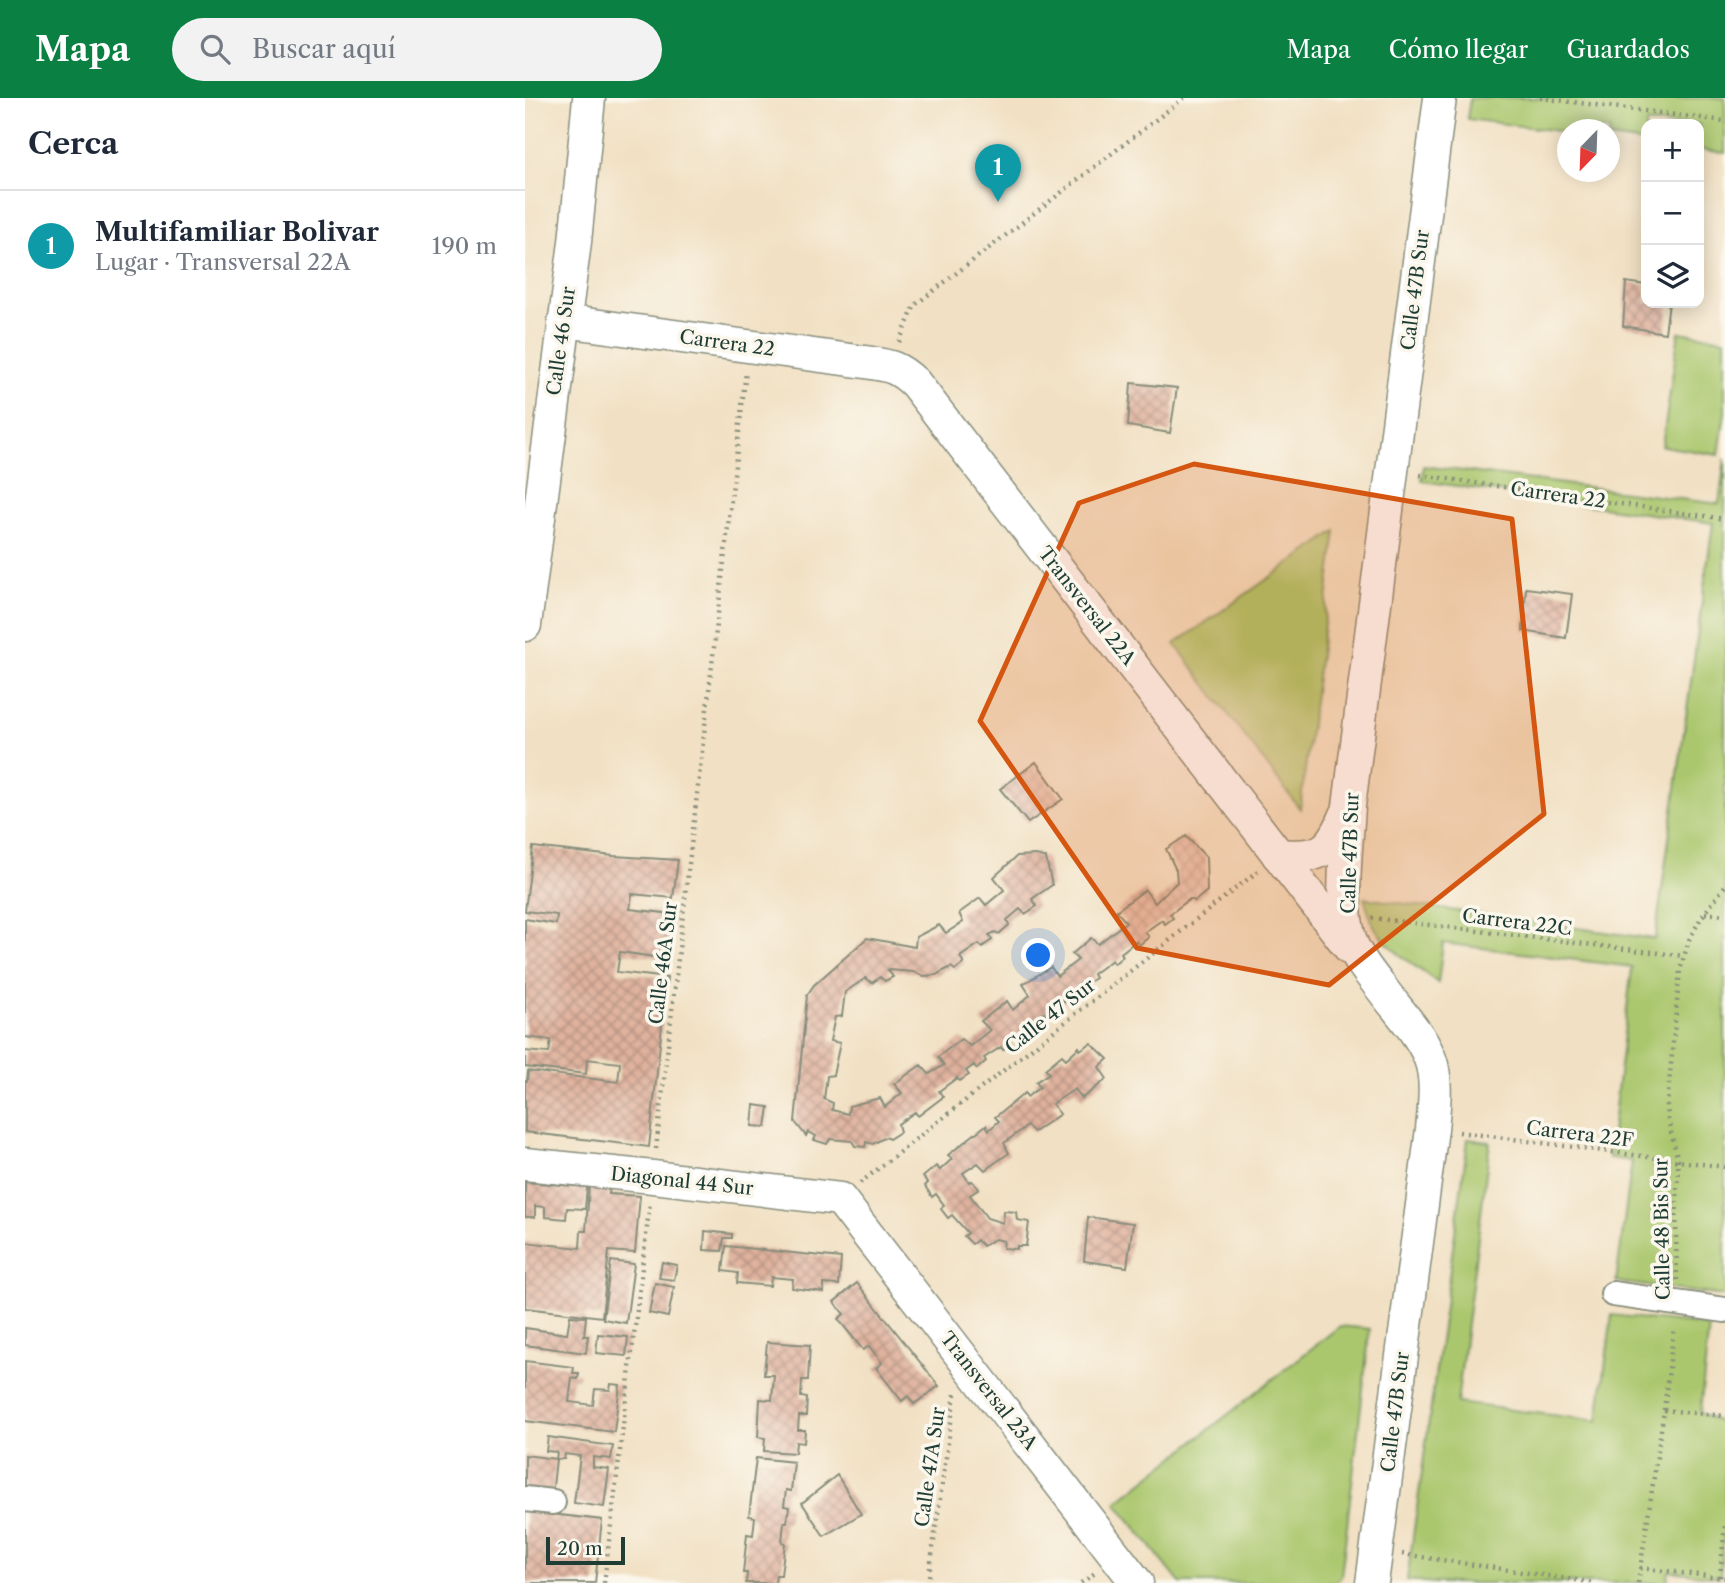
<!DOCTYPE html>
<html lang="es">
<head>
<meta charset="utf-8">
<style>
	:root { --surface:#fff; --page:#f2f2f3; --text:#1f2937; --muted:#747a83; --line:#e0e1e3; --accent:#0b8043 }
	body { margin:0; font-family:"Libre Caslon Text",serif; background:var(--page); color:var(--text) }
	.controls { position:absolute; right:21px; top:21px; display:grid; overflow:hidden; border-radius:14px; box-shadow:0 4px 18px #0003 }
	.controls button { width:63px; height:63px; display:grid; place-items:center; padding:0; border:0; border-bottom:2px solid var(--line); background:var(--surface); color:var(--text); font:35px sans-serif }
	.compass { position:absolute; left:1032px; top:21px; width:63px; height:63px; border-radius:50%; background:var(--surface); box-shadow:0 4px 18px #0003; rotate:203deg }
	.scale { position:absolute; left:21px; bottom:18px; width:79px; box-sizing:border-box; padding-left:7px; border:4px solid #1f3d34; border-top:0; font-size:19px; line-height:24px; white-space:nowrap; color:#1f3d34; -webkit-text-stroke:5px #fbf7ec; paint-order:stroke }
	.you { position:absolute; left:514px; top:858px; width:24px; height:24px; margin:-18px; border:5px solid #fff; border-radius:50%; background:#1a73e8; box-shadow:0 0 0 10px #1a73e833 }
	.badge { display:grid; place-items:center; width:46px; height:46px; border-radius:50%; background:var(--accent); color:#fff; font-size:23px; font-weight:700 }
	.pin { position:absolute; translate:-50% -58px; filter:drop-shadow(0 2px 4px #0008) }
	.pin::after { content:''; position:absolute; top:37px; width:24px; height:21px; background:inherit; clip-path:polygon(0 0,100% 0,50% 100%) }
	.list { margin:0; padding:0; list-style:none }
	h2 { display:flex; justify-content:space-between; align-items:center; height:91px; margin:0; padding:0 28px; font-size:30px }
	h2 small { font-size:23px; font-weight:400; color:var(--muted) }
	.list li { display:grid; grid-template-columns:46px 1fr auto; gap:21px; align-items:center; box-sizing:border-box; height:112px; padding:0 28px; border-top:2px solid var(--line) }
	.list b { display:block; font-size:26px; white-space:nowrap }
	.list p { margin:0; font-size:23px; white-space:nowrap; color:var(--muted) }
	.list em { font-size:23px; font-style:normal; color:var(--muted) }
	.icon { flex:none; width:38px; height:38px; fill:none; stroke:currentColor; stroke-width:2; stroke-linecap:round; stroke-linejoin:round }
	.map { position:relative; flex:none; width:1200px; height:1485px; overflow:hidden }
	header { display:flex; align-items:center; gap:42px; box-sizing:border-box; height:98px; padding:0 35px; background:var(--accent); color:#fff }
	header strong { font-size:33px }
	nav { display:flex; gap:38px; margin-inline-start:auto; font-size:24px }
	.search { width:490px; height:63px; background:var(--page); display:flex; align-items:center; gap:18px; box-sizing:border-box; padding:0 24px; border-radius:38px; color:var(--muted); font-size:26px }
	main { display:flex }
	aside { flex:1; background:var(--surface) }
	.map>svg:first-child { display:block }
	.park { fill:#abc76e; stroke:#658251; stroke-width:2 }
	.building { fill:url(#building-cross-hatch) }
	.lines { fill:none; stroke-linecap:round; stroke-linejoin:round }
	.minor-casing { stroke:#888e7c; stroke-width:28 }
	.tertiary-casing { stroke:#888e7c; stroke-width:35 }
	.path { stroke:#888e7c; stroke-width:4.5; stroke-dasharray:2 5; stroke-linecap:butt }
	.minor { stroke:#fff; stroke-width:24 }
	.tertiary { stroke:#fff; stroke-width:32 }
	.marked { fill:#d45610; fill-opacity:0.2; stroke:#d45610; stroke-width:5; stroke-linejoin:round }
	.labels { text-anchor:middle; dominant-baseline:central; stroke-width:7; stroke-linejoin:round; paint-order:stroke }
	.street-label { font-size:19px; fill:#1f3d34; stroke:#fbf7ec }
</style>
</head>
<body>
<header>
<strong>Mapa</strong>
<div class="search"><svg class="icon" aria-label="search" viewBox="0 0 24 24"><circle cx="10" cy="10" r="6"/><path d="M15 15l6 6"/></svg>Buscar aquí</div>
<nav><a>Mapa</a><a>Cómo llegar</a><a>Guardados</a></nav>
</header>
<main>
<aside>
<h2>Cerca<small></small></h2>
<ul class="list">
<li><span class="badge" style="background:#0f9aa8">1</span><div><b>Multifamiliar Bolivar</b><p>Lugar · Transversal 22A</p></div><em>190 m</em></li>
</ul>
</aside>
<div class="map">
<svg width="1200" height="1485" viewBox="0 0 1200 1485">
	<defs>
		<pattern id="building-cross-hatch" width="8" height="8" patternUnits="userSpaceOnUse" patternTransform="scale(1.75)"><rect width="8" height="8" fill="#e0b29e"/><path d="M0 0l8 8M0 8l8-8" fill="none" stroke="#b59282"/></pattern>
	</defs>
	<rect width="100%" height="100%" fill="#fbf7ec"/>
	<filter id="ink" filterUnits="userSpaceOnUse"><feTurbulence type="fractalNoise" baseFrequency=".0143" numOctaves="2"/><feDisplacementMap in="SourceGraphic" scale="14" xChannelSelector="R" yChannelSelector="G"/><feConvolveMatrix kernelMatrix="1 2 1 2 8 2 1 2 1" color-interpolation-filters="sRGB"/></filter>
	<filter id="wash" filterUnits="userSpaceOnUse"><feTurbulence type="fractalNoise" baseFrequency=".00686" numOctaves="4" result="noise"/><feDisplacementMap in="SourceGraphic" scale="28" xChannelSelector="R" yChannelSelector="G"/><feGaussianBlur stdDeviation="1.57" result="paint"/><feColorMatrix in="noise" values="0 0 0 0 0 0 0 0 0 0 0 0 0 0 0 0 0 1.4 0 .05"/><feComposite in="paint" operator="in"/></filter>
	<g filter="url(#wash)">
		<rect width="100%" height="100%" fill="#f1e0c3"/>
		<!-- park -->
		<g class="park">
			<path d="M 945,0 L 1200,0 L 1200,55 L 1174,51 L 1174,26 L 1121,26 L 1121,45 L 1085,40 L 1084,32 L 1042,32 L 1042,34 L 942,21 Z"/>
			<path d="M 1154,234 L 1200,241 L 1200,314 L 1194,357 L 1137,348 Z"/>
			<path d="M 1200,361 L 1200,1198 L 1091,1184 L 1107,1063 L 1084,1060 L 1107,869 L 918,845 L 913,885 C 891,868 861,851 848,826 C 844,818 842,808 839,800 L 1130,841 L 1188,425 L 897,383 L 899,368 L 1194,406 Z"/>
			<path d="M 811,433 L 775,711 L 650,546 Z"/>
			<path d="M 943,1041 L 965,1044 L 932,1305 L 1073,1323 L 1087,1217 L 1184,1228 L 1175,1315 L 1200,1327 L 1200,1426 L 1195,1479 L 1144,1473 L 1142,1485 L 909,1485 L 882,1482 Z"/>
			<path d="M 815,1228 L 845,1231 L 816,1479 L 810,1485 L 655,1485 L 591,1405 Z"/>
		</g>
		<g id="blocks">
			<!-- building -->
			<g class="building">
				<path d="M 1101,184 L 1121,187 L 1121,205 L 1144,205 L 1140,235 L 1098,228 Z"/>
				<path d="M 606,285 L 652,290 L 645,335 L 603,328 Z"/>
				<path d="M 1001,490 L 1047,496 L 1041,540 L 998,533 Z"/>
				<path d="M 511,664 L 538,701 L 503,725 L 475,691 Z"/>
				<path d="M 661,738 L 681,759 L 682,793 L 670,803 L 665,801 L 645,816 L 648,820 L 640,826 L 637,822 L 620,834 L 624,839 L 614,847 L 611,843 L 596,855 L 598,858 L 589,866 L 587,862 L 568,876 L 570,880 L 562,885 L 560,882 L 545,893 L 549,898 L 541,905 L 537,901 L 529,907 L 533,911 L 523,920 L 519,914 L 500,928 L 503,932 L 495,939 L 493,935 L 483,942 L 487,945 L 478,952 L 476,949 L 459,960 L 461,963 L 452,971 L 449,967 L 441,973 L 444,977 L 434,983 L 432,980 L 414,993 L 418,999 L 393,1018 L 390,1014 L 373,1026 L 375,1034 L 364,1041 L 361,1039 L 348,1046 L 341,1044 L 340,1049 L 330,1048 L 327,1043 L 305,1041 L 302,1046 L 289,1042 L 291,1038 L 283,1034 L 281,1038 L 270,1024 L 282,897 L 289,887 L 342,840 L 390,849 L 391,839 L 414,827 L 421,835 L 438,824 L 434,815 L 455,800 L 461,807 L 479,792 L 469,779 L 492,758 L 511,757 L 521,760 L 527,787 L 507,801 L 512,808 L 500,816 L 495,811 L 482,822 L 484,827 L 474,836 L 470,834 L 464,837 L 467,842 L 457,849 L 454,846 L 435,859 L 439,865 L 430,872 L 426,869 L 411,877 L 399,878 L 389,874 L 363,872 L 368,879 L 360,883 L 355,879 L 347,885 L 341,880 L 320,894 L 317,918 L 310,919 L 305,943 L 315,945 L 308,977 L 302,978 L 299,1001 L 308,1005 L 307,1012 L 323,1016 L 324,1008 L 355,1000 L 360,1009 L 377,995 L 369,986 L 396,967 L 404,976 L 419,967 L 413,959 L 436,941 L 445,948 L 465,932 L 456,923 L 482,903 L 488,912 L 505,897 L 498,886 L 526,869 L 532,878 L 553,862 L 547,856 L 566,840 L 573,846 L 601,824 L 591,813 L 620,792 L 630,805 L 652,784 L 651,772 L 641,751 Z"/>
				<path d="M 8,749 L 89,758 L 153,762 L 148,800 L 107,796 L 105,811 L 148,816 L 143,861 L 95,854 L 92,874 L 142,880 L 124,1049 L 0,1034 L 0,983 L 2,983 L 3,973 L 93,984 L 95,965 L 62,961 L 61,976 L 0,969 L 0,953 L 24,955 L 26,942 L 0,939 L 0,821 L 31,826 L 32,817 L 0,813 Z"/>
				<path d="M 566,945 L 583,961 L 574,969 L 582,981 L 557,1000 L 550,991 L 527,1006 L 535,1016 L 509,1034 L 502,1028 L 479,1045 L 484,1055 L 460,1072 L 453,1065 L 438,1075 L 444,1084 L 447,1083 L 454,1091 L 445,1097 L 462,1120 L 478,1125 L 479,1113 L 491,1114 L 492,1122 L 504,1124 L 501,1148 L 492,1148 L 492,1151 L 478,1150 L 479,1143 L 470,1141 L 458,1148 L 452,1142 L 447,1146 L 439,1138 L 443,1135 L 427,1117 L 423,1120 L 416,1111 L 419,1107 L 411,1096 L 407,1099 L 400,1088 L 403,1085 L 398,1079 L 411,1068 L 415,1072 L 427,1061 L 423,1057 L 461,1027 L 464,1032 L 474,1023 L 470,1019 L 500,995 L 502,999 L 515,989 L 511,984 L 524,975 L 520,971 L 537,957 L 541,961 L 554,949 L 555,952 Z"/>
				<path d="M 229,1007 L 244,1009 L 241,1029 L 227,1028 Z"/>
				<path d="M 0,1084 L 62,1089 L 60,1111 L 42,1110 L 41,1121 L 20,1119 L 20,1109 L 10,1108 L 10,1119 L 0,1119 Z"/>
				<path d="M 64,1088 L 85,1089 L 84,1096 L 115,1098 L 110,1155 L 84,1153 L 77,1219 L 0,1210 L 0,1144 L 55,1150 L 56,1133 L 61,1133 Z"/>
				<path d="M 563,1119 L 608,1125 L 602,1169 L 559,1163 Z"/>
				<path d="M 180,1133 L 207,1136 L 207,1140 L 199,1140 L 197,1153 L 179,1152 Z"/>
				<path d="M 201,1148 L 316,1160 L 314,1187 L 299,1186 L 299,1194 L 267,1190 L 268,1181 L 246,1179 L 245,1188 L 212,1185 L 213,1175 L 198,1173 Z"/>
				<path d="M 86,1163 L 109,1166 L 101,1225 L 78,1221 Z"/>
				<path d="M 137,1164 L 152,1167 L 149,1182 L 134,1180 Z"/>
				<path d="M 130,1185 L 149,1189 L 143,1219 L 124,1215 Z"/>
				<path d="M 332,1185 L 414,1288 L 389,1306 L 383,1298 L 377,1303 L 351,1270 L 357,1265 L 344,1248 L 338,1252 L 313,1221 L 319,1216 L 309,1204 Z"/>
				<path d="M 45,1218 L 61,1219 L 59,1238 L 63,1238 L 61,1255 L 0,1247 L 0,1230 L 42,1236 Z"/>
				<path d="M 73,1236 L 103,1239 L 101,1258 L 71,1255 Z"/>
				<path d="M 242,1244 L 285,1247 L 283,1282 L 277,1282 L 276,1299 L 282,1300 L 281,1318 L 274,1318 L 273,1332 L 280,1332 L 279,1345 L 271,1344 L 270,1355 L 239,1353 L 240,1340 L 233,1339 L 235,1301 L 247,1302 L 249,1277 L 239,1277 Z"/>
				<path d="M 0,1263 L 49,1269 L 48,1275 L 54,1275 L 53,1281 L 47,1280 L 44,1304 L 68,1307 L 70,1291 L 85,1292 L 86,1286 L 95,1287 L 89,1334 L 0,1323 Z"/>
				<path d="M 23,1339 L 88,1348 L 86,1361 L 68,1359 L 68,1369 L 84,1371 L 79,1409 L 49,1405 L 55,1358 L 40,1356 L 39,1361 L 31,1361 L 32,1354 L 21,1353 Z"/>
				<path d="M 0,1357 L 31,1361 L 27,1398 L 0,1395 Z"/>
				<path d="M 231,1360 L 269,1364 L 266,1393 L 261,1392 L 259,1408 L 264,1409 L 262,1424 L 259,1424 L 257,1444 L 260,1445 L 256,1477 L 251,1477 L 250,1485 L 221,1485 L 222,1475 L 218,1475 L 222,1436 L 228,1437 L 230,1419 L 224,1418 Z"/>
				<path d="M 312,1377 L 336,1416 L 299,1438 L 277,1405 Z"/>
				<path d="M 0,1413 L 77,1422 L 70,1485 L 0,1485 Z"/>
			</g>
		</g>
	</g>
	<g filter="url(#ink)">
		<use href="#blocks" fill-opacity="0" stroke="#888e7c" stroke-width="2"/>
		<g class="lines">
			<!-- minor casing -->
			<g class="minor-casing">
				<g id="minor">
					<path d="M 1088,1196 L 1200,1212"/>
					<path d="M 0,1401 L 28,1404"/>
				</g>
			</g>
			<!-- tertiary casing -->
			<g class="tertiary-casing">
				<g id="tertiary">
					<path d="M 39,223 L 340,264 C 365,268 372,268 390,285 L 825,850"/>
					<path d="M 0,527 L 50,144 L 64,0"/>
					<path d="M 753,757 C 794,760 805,756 821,717"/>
					<path d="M 0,1066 L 128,1079 L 315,1101 L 612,1485"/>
					<path d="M 847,1485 L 907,1031 C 909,1010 912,987 907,967 C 900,940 873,913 857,891 C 846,877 834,863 827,846 C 813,809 822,748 824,708 L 915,0"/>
				</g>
			</g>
			<!-- path -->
			<g class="path">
				<path d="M 1015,0 L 1200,23"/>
				<path d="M 374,244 L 390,207 L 659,0"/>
				<path d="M 895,377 L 1200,421"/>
				<path d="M 1180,815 L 1200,817"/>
				<path d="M 847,820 L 1159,858"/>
				<path d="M 934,1034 L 1200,1069"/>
				<path d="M 131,1051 L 221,273"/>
				<path d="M 335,1085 L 733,773"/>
				<path d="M 1152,1182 L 1151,1139 L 1153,1063 L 1143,1021 L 1142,1007 L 1155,872 L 1164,842 L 1176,820 L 1200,788"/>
				<path d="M 1139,1312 L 1200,1318"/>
				<path d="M 877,1456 L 1070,1485"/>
				<path d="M 1115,1470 L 1200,1480"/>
				<path d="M 1195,1479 L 1200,1426"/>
				<path d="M 79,1485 L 125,1104"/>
				<path d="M 403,1485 L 430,1296"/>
				<path d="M 556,1485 L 570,1475"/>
				<path d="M 1113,1485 L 1139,1312 L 1149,1229"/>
			</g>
			<!-- minor -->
			<use href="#minor" class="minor"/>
			<!-- tertiary -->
			<use href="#tertiary" class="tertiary"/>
		</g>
	</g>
	<!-- marked area -->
	<path class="marked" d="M 669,366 L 987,421 L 1019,716 L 804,887 L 612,850 L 455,623 L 554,405 Z"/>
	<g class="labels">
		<!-- street labels -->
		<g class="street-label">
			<text transform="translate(890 192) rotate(-83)">Calle 47B Sur</text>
			<text transform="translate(36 243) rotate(-82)">Calle 46 Sur</text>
			<text transform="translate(202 245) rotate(8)">Carrera 22</text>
			<text transform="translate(1033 397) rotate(8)">Carrera 22</text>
			<text transform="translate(562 508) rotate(52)">Transversal 22A</text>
			<text transform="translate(825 755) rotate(-88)">Calle 47B Sur</text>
			<text transform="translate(992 824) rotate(7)">Carrera 22C</text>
			<text transform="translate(138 865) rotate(-83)">Calle 46A Sur</text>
			<text transform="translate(525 918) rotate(-38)">Calle 47 Sur</text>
			<text transform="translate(1055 1036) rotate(7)">Carrera 22F</text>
			<text transform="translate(157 1083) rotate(6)">Diagonal 44 Sur</text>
			<text transform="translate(1137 1131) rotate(-91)">Calle 48 Bis Sur</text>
			<text transform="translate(464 1293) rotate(52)">Transversal 23A</text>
			<text transform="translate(870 1314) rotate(-83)">Calle 47B Sur</text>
			<text transform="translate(405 1369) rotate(-82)">Calle 47A Sur</text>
		</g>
	</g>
</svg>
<div class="controls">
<button>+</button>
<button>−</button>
<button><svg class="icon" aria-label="layers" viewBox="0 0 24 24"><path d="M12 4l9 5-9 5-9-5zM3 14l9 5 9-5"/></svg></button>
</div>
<svg class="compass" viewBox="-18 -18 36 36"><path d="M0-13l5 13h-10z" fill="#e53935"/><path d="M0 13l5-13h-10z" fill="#747a83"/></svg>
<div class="scale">20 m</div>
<div class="you"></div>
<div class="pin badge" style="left:473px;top:104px;background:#0f9aa8">1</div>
</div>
</main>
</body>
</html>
